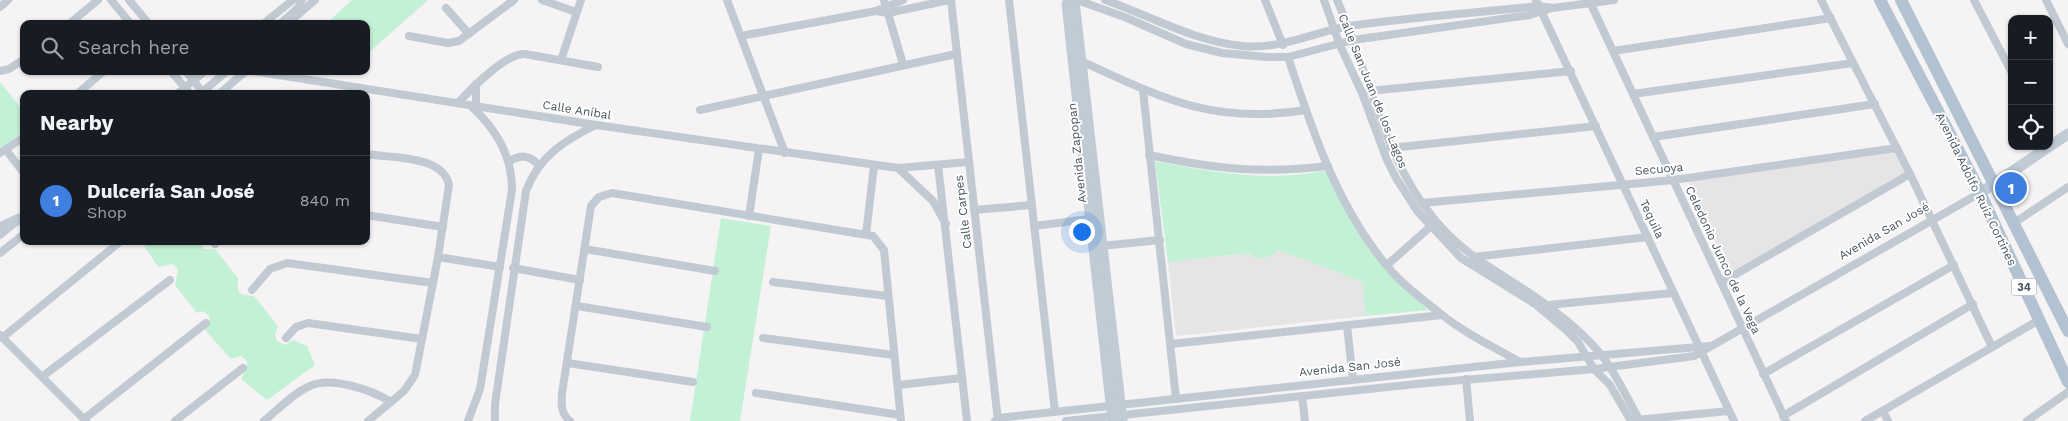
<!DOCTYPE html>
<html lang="en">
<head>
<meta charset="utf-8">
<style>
	:root { --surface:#171b24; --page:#242831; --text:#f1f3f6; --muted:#9ea1a6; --line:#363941; --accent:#ea580c }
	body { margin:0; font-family:"Work Sans",sans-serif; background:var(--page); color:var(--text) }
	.controls { position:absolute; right:15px; top:15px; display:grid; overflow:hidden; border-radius:10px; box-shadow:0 1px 4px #0004 }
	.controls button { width:45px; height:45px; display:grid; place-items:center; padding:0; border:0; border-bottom:1px solid var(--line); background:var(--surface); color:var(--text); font:25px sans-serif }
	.you { position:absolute; left:1081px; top:231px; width:18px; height:18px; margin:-12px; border:4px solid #fff; border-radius:50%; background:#1a73e8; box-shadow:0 0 0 8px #1a73e833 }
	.badge { display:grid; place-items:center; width:32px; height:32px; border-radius:50%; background:var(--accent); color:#fff; font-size:16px; font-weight:700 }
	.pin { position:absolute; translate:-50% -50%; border:2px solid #fff; box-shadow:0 1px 5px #0006 }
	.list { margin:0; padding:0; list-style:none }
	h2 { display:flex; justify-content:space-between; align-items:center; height:65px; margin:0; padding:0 20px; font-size:21px }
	h2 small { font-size:16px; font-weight:400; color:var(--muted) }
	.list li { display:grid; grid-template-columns:32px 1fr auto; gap:15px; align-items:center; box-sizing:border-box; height:90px; padding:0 20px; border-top:1px solid var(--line) }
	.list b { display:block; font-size:19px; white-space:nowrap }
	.list p { margin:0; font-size:16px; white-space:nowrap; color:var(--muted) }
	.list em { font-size:16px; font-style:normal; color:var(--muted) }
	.icon { flex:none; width:28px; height:28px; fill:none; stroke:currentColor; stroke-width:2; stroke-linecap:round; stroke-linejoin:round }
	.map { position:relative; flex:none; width:2068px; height:421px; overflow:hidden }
	.search { position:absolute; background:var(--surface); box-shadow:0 1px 4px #0004; left:20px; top:20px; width:350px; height:55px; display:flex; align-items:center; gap:12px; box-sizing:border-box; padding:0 18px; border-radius:10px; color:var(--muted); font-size:19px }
	.panel { position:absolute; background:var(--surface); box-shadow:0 1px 4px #0004; left:20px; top:90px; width:350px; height:155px; border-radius:10px }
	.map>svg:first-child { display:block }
	.education { fill:#e6e4e5 }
	.green { fill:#c3f1d5 }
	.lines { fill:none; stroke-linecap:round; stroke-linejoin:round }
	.street { stroke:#c1cad2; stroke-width:8 }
	.secondary { stroke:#c1cbd6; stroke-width:11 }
	.primary { stroke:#b3c2d1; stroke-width:12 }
	.labels { text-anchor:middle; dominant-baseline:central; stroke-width:4; stroke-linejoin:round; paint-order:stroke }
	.shield { fill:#fff; stroke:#808990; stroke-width:1 }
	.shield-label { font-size:11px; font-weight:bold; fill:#4a5661 }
	.street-label { font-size:12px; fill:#4a5661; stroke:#fff }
</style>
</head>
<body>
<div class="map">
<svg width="2068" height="421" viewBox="0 0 2068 421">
	<rect width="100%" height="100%" fill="#f5f3f3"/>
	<!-- education -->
	<g class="education">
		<path d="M 1894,153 L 1905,173 L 1729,273 L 1688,181 Z"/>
		<path d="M 1278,250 L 1363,282 L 1365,316 L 1176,336 L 1168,262 L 1251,253 L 1269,257 Z"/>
	</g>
	<!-- green -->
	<g class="green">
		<path d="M 352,0 L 428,0 L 366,55 L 366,24 L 330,24 L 328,22 Z"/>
		<path d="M 0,82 L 24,112 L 24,131 L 0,149 Z"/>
		<path d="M 1155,161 C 1212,172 1269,183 1327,170 L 1346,211 L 1386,270 L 1428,310 L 1365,316 L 1363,282 L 1278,250 L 1269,257 L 1255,258 L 1250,253 L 1168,262 Z"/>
		<path d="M 721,218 L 771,226 L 740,421 L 690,421 Z"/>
		<path d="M 141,241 L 200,241 L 203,249 L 215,249 L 238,278 L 238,291 L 243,295 L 254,296 L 278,326 L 275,335 L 277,341 L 285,345 L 293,340 L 307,346 L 315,365 L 267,400 L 241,379 L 246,370 L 247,361 L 241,356 L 231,359 L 205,330 L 210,322 L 209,316 L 203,311 L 197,313 L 175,285 L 178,269 L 172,264 L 158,267 Z"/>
	</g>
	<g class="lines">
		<!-- street -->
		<g class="street">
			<path d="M 111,0 L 131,24"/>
			<path d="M 129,0 L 149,24"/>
			<path d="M 542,0 L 576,12"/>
			<path d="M 727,0 L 785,153"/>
			<path d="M 884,0 L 903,64"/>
			<path d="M 951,0 L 998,421"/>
			<path d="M 1009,0 L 1055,412"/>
			<path d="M 1077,0 L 1127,18 L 1186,44 L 1222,53 L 1266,57 L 1288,57 L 1353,40 L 1530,15 L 1552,8"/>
			<path d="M 1105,0 C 1151,16 1193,41 1242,46 C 1280,50 1313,32 1350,26 C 1412,17 1476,13 1539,6 L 1552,8 L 1614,0"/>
			<path d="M 1265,0 L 1283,45"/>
			<path d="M 1324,0 L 1339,43 L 1362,93 L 1387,160 L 1396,178 L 1418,212 L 1461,258 L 1535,304 L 1566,330 L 1578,342 L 1594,369 L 1610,385 L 1631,421"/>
			<path d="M 1337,0 C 1370,74 1382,157 1435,220 C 1470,262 1509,276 1549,307 C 1568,321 1587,337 1602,356 C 1617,375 1628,400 1640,421"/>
			<path d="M 1536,0 L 1734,421"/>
			<path d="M 1589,0 L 1786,421"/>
			<path d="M 1821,0 L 1910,174 L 1992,347"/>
			<path d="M 1974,0 L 2012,73"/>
			<path d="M 2046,0 L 2068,44"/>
			<path d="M 0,7 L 8,0"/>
			<path d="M 446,8 L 469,34"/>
			<path d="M 876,11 L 888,13 L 949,0"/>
			<path d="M 69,24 L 98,0"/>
			<path d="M 263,24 L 293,0"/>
			<path d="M 280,24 L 298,8 L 302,0"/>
			<path d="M 287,24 L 315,0"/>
			<path d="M 409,36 L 448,43 L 459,41 L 514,0"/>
			<path d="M 741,36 L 876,11 L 903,0"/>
			<path d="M 1613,51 L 1831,18"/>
			<path d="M 1288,57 C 1312,130 1337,206 1387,266 C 1402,284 1423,300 1441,314 C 1464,333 1494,347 1520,362"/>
			<path d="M 561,60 L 581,0"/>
			<path d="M 1081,61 C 1162,98 1213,125 1306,110"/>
			<path d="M 0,71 L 9,69 L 24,59"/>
			<path d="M 171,71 L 190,94"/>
			<path d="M 186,71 L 204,94"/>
			<path d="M 253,71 L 596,125 L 898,168 L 933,201 L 946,224"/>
			<path d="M 1143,90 L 1176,399"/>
			<path d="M 1369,91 L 1571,71"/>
			<path d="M 77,94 L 104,71"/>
			<path d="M 177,94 L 205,71"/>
			<path d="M 200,94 L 227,71"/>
			<path d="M 219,94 L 246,71"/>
			<path d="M 1633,94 L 1853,63"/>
			<path d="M 458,103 C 471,89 506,53 525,54 L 598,67"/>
			<path d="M 476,106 L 476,84"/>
			<path d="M 700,110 L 956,54"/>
			<path d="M 1653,137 L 1875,104"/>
			<path d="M 1391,148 L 1596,126"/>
			<path d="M 6,150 L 24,173"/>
			<path d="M 0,153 L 24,137"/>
			<path d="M 366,154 C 391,158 443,155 449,185 L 438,257 L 415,375 L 404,391 L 368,421"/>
			<path d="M 1149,155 C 1216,169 1260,174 1328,166"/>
			<path d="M 510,161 C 521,154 531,155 539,166"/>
			<path d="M 938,165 L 967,421"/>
			<path d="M 898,168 L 968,162"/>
			<path d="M 1422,203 L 1674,180 L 1897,148"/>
			<path d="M 974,210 L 1031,205"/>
			<path d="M 366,215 L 443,227"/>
			<path d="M 749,216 L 759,149"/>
			<path d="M 2014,223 L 2068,187"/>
			<path d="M 1034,226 L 1089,219"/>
			<path d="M 866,234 L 874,166"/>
			<path d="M 0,235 L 24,215"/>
			<path d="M 215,244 L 217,241"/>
			<path d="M 1101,246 L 1160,240"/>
			<path d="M 585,249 L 715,271"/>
			<path d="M 0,253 L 24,234"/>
			<path d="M 438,257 L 500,267"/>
			<path d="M 1473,257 L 1648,237"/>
			<path d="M 1387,265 L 1430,227"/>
			<path d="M 513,268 L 580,280"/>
			<path d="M 773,282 L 887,296"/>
			<path d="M 1722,282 L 1910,174"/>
			<path d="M 252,290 L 270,269 L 287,263 L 433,283"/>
			<path d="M 1548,305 L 1673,293"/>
			<path d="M 577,306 L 707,327"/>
			<path d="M 1347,326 L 1353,380"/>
			<path d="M 0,335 L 86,421"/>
			<path d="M 2,338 L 121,241"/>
			<path d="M 286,338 L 296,327 L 308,323 L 422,339"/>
			<path d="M 763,338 L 894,355"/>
			<path d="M 1171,344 L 1442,315"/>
			<path d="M 568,363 L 693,382"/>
			<path d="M 1763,374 L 1954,265"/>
			<path d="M 43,376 L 170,280"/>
			<path d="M 1466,379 L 1470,421"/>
			<path d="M 898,385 L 962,378"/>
			<path d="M 756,393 L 900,415"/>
			<path d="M 1302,396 L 1305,421"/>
			<path d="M 1883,411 L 1888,421"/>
			<path d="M 1783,416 L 1973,304"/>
			<path d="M 84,419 L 206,323"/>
			<path d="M 1636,420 L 1729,411"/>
			<path d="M 175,421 L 243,368"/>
			<path d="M 264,421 C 278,410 293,393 310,386 C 331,376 372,390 391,402"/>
			<path d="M 468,421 L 480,389 L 512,190 C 512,155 496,129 471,106"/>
			<path d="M 495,421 L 495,404 L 526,191 C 539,156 565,140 596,125"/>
			<path d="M 570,421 C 561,414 561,404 562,393 L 591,206 L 599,197 L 612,193 L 873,236 L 884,250 L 901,421"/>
			<path d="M 995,421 L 998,418 L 1520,362 L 1710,346"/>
			<path d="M 1066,421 L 1416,384 L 1594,369 L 1694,356 L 1980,193"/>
			<path d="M 1865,421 L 2039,320"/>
			<path d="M 2027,421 L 2068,392"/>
		</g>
		<!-- secondary -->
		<g class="secondary">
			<path d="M 1074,1 L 1122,421"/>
			<path d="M 1067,4 L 1113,421"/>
			<path d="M 1980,193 L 2068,134"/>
			<path d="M 0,228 L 19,219"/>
		</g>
		<!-- primary -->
		<g class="primary">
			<path d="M 1880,0 L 1976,184 L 2068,382"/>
			<path d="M 1901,0 L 2068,331"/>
		</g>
	</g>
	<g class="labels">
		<!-- shield labels -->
		<rect class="shield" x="2011.5" y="278.5" width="25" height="17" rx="4"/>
		<g class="shield-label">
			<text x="2024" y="287">34</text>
		</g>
		<!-- street labels -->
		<g class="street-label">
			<text transform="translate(1373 91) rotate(68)">Calle San Juan de los Lagos</text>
			<text transform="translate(577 110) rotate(9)">Calle Aníbal</text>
			<text transform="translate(1077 153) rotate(-96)">Avenida Zapopan</text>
			<text transform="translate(1659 169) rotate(-5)">Secuoya</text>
			<text transform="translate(1976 189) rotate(64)">Avenida Adolfo Ruíz Cortines</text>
			<text transform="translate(963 212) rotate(-97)">Calle Carpes</text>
			<text transform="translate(1652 219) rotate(65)">Tequila</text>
			<text transform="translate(1884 231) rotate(-30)">Avenida San José</text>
			<text transform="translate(1723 260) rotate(65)">Celedonio Junco de la Vega</text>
			<text transform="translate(1350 367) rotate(-6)">Avenida San José</text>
		</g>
	</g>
</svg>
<div class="controls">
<button>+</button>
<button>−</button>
<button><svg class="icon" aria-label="locate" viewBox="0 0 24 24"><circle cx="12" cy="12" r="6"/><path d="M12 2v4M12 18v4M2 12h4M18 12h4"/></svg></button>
</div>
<div class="you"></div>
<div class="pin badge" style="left:2011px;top:188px;background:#3f7fe0">1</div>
<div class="search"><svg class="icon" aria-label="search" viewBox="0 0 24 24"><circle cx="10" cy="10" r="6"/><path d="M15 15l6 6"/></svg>Search here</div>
<section class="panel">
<h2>Nearby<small></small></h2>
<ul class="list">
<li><span class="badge" style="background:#3f7fe0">1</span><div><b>Dulcería San José</b><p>Shop</p></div><em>840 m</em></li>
</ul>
</section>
</div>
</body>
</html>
